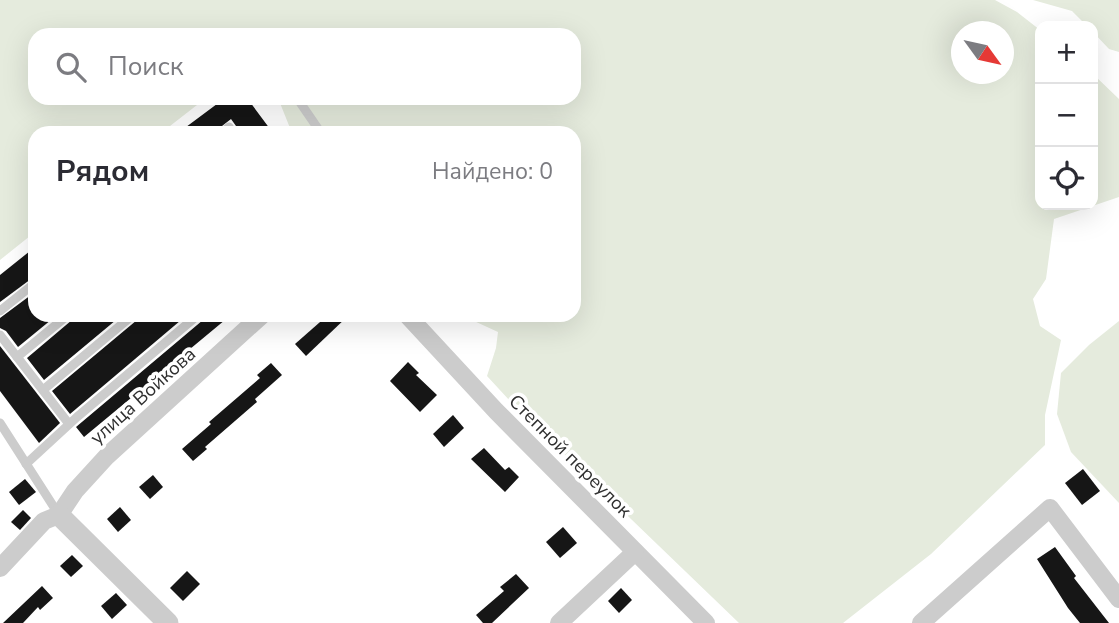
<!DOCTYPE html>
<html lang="ru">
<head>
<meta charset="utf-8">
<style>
	:root { --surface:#fff; --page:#f7f7f7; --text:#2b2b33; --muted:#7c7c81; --line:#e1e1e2 }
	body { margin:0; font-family:"Nunito Sans",sans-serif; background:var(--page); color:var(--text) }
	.controls { position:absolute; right:21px; top:21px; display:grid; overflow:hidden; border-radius:14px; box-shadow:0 7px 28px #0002 }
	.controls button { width:63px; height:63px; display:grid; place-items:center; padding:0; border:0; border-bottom:2px solid var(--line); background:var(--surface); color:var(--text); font:35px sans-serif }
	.compass { position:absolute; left:951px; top:21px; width:63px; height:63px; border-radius:50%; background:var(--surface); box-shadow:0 7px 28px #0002; rotate:123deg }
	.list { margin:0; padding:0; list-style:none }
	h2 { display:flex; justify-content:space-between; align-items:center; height:91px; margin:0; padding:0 28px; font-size:30px }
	h2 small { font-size:23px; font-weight:400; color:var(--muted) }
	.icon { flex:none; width:38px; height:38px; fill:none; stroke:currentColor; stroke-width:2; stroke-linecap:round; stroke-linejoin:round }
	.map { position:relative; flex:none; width:1119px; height:623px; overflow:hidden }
	.search { position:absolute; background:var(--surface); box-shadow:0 7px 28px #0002; left:28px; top:28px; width:553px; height:77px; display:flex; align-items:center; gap:18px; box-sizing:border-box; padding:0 24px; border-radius:21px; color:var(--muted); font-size:26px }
	.panel { position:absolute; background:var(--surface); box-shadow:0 7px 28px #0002; left:28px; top:126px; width:553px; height:196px; border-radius:21px }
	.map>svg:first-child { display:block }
	.green { fill:#e5ebdd; fill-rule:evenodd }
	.building { fill:#161616 }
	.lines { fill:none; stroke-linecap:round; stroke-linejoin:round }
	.service { stroke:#ccc; stroke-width:9 }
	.minor { stroke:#ccc; stroke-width:18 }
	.tertiary { stroke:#ccc; stroke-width:21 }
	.labels { text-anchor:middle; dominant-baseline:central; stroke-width:7; stroke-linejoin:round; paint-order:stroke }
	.street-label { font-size:19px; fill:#2f2f2f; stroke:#fff }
</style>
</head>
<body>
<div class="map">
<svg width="1119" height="623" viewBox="0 0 1119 623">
	<rect width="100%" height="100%" fill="#fff"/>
	<!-- green -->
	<g class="green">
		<path d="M 0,0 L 995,0 L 1017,12 L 1040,30 L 1040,205 L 1093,205 L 1093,74 L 1119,99 L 1119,197 L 1054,219 L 1046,279 L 1033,299 L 1040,326 L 1061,340 L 1045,415 L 1045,445 L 931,554 L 843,623 L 739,623 L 523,415 L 487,376 L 496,348 L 498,332 L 461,315 L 574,315 L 574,133 L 292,133 L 278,98 L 574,98 L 574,35 L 35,35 L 35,98 L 206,98 L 161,133 L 35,133 L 35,232 L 0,260 ZM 962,32 L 1004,32 L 1004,74 L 962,74 Z"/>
		<path d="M 1033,0 L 1119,0 L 1119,52 L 1109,49 L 1093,32 L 1093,26 L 1087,26 L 1072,11 Z"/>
		<path d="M 1119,321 L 1119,503 L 1071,452 L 1057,414 L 1061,373 L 1089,345 Z"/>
	</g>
	<!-- building -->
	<g class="building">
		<path d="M 225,98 L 247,98 L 273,133 L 241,133 L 231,119 L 213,133 L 178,133 Z"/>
		<path d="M 35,247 L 35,276 L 0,302 L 0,275 Z"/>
		<path d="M 35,292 L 35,315 L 57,315 L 18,347 L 6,331 L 0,328 L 0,318 Z"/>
		<path d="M 75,315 L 122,315 L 44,380 L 27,358 L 72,320 Z"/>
		<path d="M 140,315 L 187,315 L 70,414 L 52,391 L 137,320 Z"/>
		<path d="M 205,315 L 231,315 L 84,437 L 76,427 L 203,320 Z"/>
		<path d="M 328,315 L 349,315 L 306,356 L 295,344 Z"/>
		<path d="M 0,346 L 60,423 L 39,443 L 0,391 Z"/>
		<path d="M 408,362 L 419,373 L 416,375 L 437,395 L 420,412 L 390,381 Z"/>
		<path d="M 271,363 L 282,375 L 255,399 L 257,402 L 205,447 L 207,449 L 193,461 L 182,449 L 211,424 L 209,422 L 260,378 L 257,375 Z"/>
		<path d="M 453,415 L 464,428 L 444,447 L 433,434 Z"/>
		<path d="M 484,448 L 505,470 L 509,467 L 519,477 L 505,492 L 471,459 Z"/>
		<path d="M 1083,469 L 1100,491 L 1082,505 L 1065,483 Z"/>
		<path d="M 153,475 L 163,487 L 150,499 L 139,487 Z"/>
		<path d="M 25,479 L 36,492 L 19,505 L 9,492 Z"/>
		<path d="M 120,507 L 131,520 L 118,532 L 107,519 Z"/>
		<path d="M 23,510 L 31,518 L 20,530 L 11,522 Z"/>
		<path d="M 563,527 L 577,543 L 560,558 L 546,542 Z"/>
		<path d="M 1055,547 L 1076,576 L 1074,578 L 1109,623 L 1080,623 L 1068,608 L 1037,559 Z"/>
		<path d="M 72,555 L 83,566 L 71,577 L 60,566 Z"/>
		<path d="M 187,571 L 200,584 L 183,601 L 170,588 Z"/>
		<path d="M 516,574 L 529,588 L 492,623 L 483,623 L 476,615 L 504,591 L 500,587 Z"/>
		<path d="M 42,586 L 53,598 L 40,610 L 38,607 L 23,623 L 3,623 Z"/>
		<path d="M 621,588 L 632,600 L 619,613 L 608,601 Z"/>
		<path d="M 116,593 L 127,605 L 112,619 L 101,606 Z"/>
	</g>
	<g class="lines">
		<!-- service -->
		<g class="service">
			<path d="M 297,98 L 321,133"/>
			<path d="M 222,133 L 229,127 L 233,133"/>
			<path d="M 0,311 L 35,283"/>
			<path d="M 0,335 L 69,424"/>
			<path d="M 17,357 L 68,315"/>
			<path d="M 43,390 L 133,315"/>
			<path d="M 0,423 L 59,515"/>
			<path d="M 26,464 L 77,417 L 198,315"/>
		</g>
		<!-- minor -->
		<g class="minor">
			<path d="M 407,315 L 496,411 L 706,623"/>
			<path d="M 0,568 L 44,521 L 59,515 L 75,491 L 107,456 L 262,315"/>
			<path d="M 559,623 L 635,552"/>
			<path d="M 921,623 L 1050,508 L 1119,599"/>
		</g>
		<!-- tertiary -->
		<path class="tertiary" d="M 59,515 L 168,623"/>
	</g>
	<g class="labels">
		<!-- street labels -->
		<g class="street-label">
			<text transform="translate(143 396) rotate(-42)">улица Войкова</text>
			<text transform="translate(570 456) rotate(45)">Степной переулок</text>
		</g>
	</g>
</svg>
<div class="controls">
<button>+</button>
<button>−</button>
<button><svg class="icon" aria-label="locate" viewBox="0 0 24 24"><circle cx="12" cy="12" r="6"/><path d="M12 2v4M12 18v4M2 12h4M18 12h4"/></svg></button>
</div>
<svg class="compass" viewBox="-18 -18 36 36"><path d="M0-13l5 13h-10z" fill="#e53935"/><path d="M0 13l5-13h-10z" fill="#7c7c81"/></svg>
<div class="search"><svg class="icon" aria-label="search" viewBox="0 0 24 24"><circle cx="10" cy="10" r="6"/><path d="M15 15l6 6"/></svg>Поиск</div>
<section class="panel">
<h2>Рядом<small>Найдено: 0</small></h2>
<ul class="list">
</ul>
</section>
</div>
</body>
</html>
